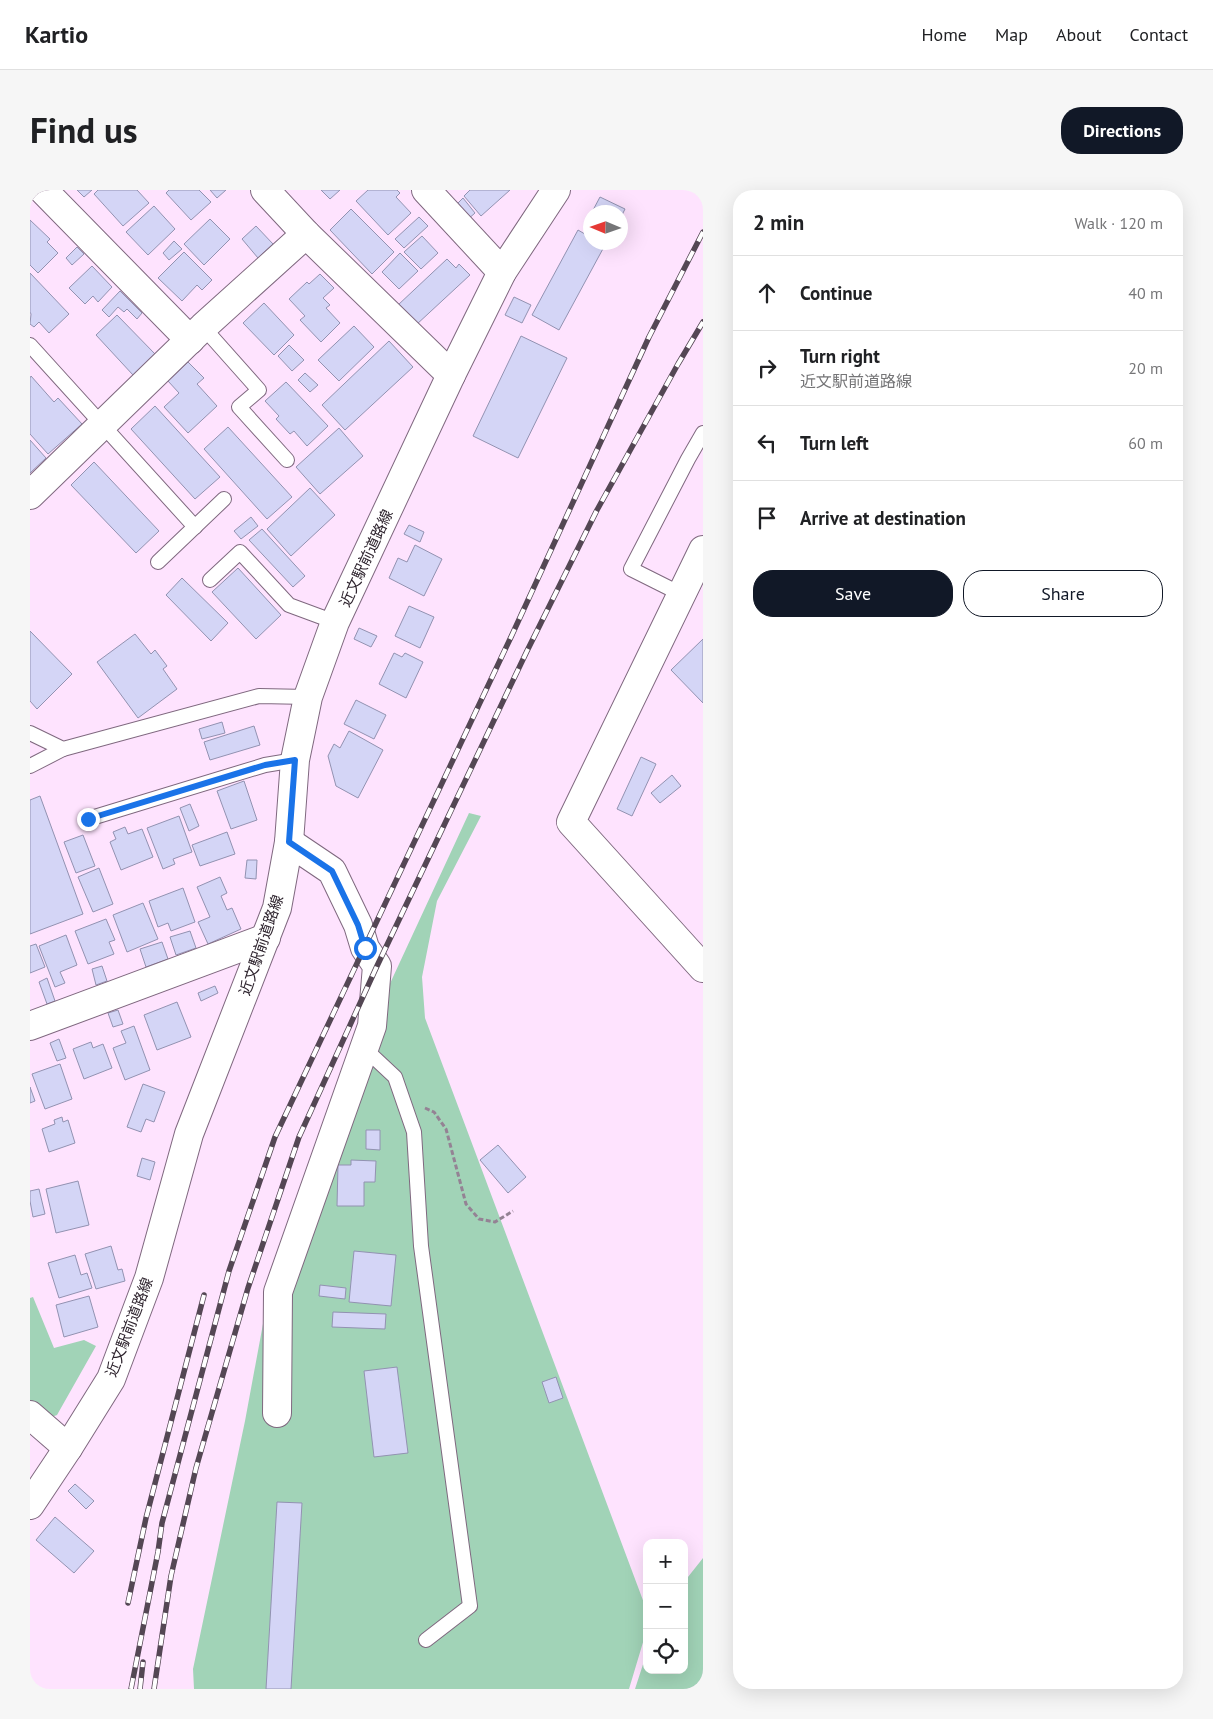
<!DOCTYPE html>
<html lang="en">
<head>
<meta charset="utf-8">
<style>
	:root { --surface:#fff; --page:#f6f6f6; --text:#202124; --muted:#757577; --line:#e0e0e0; --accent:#111827 }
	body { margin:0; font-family:"PT Sans","Noto Sans JP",sans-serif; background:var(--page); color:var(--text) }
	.controls { position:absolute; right:15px; bottom:15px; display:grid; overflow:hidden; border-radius:10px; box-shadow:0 5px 20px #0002 }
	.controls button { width:45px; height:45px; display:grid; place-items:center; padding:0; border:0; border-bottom:1px solid var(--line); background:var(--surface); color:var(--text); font:25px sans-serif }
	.compass { position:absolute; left:553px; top:15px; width:45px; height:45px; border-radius:50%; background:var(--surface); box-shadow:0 5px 20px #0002; rotate:272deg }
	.stop { position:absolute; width:15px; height:15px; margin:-11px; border:4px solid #1a73e8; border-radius:50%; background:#fff }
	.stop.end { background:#1a73e8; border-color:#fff; box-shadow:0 1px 5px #0008 }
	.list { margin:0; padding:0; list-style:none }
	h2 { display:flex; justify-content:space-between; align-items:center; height:65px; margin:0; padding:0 20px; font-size:21px }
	h2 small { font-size:16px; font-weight:400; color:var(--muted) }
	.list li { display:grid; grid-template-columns:32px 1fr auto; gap:15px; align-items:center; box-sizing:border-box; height:75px; padding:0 20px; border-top:1px solid var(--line) }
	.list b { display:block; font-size:19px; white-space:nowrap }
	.list p { margin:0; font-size:16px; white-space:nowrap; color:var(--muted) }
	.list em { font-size:16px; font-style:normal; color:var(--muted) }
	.actions { display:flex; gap:10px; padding:15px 20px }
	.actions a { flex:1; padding:11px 0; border:1px solid var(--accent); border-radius:20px; text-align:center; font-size:18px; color:var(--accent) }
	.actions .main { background:var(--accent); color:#fff }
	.icon { flex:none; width:28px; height:28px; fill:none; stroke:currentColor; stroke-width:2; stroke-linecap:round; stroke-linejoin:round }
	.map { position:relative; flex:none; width:673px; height:1499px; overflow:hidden; border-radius:20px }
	header { display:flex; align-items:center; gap:30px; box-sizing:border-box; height:70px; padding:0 25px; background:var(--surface); border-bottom:1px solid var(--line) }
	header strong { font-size:24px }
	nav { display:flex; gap:28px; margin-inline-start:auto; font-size:18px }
	.intro { display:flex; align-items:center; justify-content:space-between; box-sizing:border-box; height:120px; padding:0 30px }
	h1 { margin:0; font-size:35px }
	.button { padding:12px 22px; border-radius:20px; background:var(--accent); color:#fff; font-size:18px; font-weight:700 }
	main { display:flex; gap:30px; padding:0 30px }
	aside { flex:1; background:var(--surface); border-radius:20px; box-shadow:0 5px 20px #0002 }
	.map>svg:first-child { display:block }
	.green { fill:#a1d3b7 }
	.building { fill:#d4d5f6; stroke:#9292b1 }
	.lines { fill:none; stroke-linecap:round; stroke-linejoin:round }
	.lane-casing { stroke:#7f687f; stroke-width:16 }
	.street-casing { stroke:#7f687f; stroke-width:30 }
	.path { stroke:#948294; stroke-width:3; stroke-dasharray:5 2.5; stroke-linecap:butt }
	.lane { stroke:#fff; stroke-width:14 }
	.street { stroke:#fff; stroke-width:28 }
	.rail-casing { stroke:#544754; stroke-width:5.5 }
	.rail { stroke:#fff; stroke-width:4; stroke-dasharray:11; stroke-linecap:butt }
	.route { stroke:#1a73e8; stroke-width:6 }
	.labels { text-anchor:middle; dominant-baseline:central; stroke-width:5; stroke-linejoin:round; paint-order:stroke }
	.street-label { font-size:15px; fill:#2e242e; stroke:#fff }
</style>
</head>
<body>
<header>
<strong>Kartio</strong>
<nav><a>Home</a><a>Map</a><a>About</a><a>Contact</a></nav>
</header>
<div class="intro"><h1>Find us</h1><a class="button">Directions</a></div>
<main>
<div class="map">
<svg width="673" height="1499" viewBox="0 0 673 1499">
	<rect width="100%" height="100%" fill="#fee3fe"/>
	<!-- green -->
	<g class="green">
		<path d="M 439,623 L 451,626 L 407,711 L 392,787 L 395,828 L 617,1421 L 617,1439 L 599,1499 L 164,1499 L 163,1479 L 215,1231 L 235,1123 L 300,923 Z"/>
		<path d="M 3,1107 L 24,1158 L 54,1150 L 66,1156 L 27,1225 L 19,1228 L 0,1210 L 0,1108 Z"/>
		<path d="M 673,1368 L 673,1499 L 605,1499 L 617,1462 L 617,1480 L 654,1480 L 654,1392 Z"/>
	</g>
	<!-- building -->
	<g class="building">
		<path d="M 47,0 L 62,0 L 54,7 Z"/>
		<path d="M 68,0 L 107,0 L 119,13 L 93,36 L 64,4 Z"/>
		<path d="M 139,0 L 169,0 L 181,12 L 161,30 L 136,3 Z"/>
		<path d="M 180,0 L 196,0 L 187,8 Z"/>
		<path d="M 291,0 L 310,0 L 300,9 Z"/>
		<path d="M 338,0 L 367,0 L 370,3 L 366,7 L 381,23 L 358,45 L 326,11 Z"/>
		<path d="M 440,0 L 480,0 L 451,26 L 434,6 Z"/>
		<path d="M 570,7 L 595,19 L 590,29 L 590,22 L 562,22 Z"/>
		<path d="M 433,8 L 445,23 L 437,30 L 425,16 Z"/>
		<path d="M 124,16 L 145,39 L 118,65 L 96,42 Z"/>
		<path d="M 321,19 L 364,62 L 342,84 L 300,40 Z"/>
		<path d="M 389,27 L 398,36 L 374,58 L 365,49 Z"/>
		<path d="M 180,29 L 200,49 L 174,75 L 154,54 Z"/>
		<path d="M 0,30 L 20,49 L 17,52 L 28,63 L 8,83 L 0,75 Z"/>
		<path d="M 226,36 L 243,54 L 228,68 L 212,49 Z"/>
		<path d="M 548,40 L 560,47 L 560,52 L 571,52 L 575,55 L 529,140 L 502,125 Z"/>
		<path d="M 392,46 L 408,63 L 391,79 L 374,62 Z"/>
		<path d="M 144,51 L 152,59 L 139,70 L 133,63 Z"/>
		<path d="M 47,57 L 54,64 L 42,75 L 36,68 Z"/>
		<path d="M 154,62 L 182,90 L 172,100 L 167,95 L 152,111 L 128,88 Z"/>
		<path d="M 370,63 L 388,81 L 369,99 L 352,82 Z"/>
		<path d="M 417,69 L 426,78 L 429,74 L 440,85 L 386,135 L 368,115 Z"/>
		<path d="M 62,76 L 82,97 L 68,112 L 63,106 L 55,114 L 39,98 Z"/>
		<path d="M 0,83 L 39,124 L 19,143 L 9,132 L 4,137 L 0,134 L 1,124 L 0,122 Z"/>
		<path d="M 290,84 L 304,98 L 293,108 L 300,115 L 296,118 L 310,133 L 291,152 L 270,130 L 275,126 L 259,109 L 277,92 L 279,94 Z"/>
		<path d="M 90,101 L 112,123 L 107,129 L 97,119 L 94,122 L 88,117 L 79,127 L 72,120 Z"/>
		<path d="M 484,107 L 501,115 L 492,133 L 475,125 Z"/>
		<path d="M 234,113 L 264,145 L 244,165 L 213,133 Z"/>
		<path d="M 87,125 L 125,164 L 103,185 L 66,145 Z"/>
		<path d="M 324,136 L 344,157 L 309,191 L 288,170 Z"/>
		<path d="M 491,146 L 537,168 L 488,268 L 443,246 Z"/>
		<path d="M 359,151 L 383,177 L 315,240 L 292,215 Z"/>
		<path d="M 259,155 L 274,170 L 262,181 L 248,166 Z"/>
		<path d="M 158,172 L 174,188 L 167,194 L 187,216 L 158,243 L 134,217 L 149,203 L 138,191 Z"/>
		<path d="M 275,183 L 288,195 L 280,202 L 268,190 Z"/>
		<path d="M 1,186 L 24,212 L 28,208 L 52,234 L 18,264 L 0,244 L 0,188 Z"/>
		<path d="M 256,192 L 298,236 L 277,256 L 264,241 L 260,244 L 246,229 L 249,226 L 235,211 Z"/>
		<path d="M 125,216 L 190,287 L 165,309 L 101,239 Z"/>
		<path d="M 198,237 L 262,307 L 237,329 L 174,259 Z"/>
		<path d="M 309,238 L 333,266 L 290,304 L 266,277 Z"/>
		<path d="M 0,250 L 16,268 L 0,283 Z"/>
		<path d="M 64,272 L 129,341 L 106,363 L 41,295 Z"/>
		<path d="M 280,298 L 305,325 L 261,366 L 237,339 Z"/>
		<path d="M 221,327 L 228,336 L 211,349 L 204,341 Z"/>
		<path d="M 379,335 L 394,342 L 390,352 L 374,344 Z"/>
		<path d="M 232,339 L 275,386 L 263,397 L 219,350 Z"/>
		<path d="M 385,355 L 412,369 L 394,406 L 359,388 L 368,368 L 377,372 Z"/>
		<path d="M 208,378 L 251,425 L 226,449 L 182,402 Z"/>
		<path d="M 152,388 L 198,433 L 181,451 L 136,405 Z"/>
		<path d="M 379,416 L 404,427 L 390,458 L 365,446 Z"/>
		<path d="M 329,438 L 347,446 L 341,457 L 324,449 Z"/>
		<path d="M 0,441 L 42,484 L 7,519 L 0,511 Z"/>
		<path d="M 105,444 L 121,464 L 125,460 L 137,476 L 133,479 L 147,499 L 108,528 L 67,472 Z"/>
		<path d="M 673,449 L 673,513 L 641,480 Z"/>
		<path d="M 364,463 L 372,467 L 375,463 L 393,472 L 376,508 L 349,494 Z"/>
		<path d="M 326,510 L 356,525 L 344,549 L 314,534 Z"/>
		<path d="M 192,532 L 195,543 L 172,549 L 169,539 Z"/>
		<path d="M 224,536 L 230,555 L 180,570 L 174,552 Z"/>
		<path d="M 319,541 L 353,560 L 328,608 L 306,596 L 298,566 L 304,554 L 310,558 Z"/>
		<path d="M 611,567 L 626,574 L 602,626 L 587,619 Z"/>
		<path d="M 642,585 L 651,596 L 630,613 L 621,603 Z"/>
		<path d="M 214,591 L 227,630 L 201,639 L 187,601 Z"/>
		<path d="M 10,606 L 53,724 L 0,744 L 0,610 Z"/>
		<path d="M 160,614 L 169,636 L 159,641 L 150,618 Z"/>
		<path d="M 149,626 L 162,662 L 143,669 L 145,674 L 133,679 L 117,638 Z"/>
		<path d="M 95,637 L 98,644 L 112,639 L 123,667 L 91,680 L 80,652 L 86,649 L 83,642 Z"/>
		<path d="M 197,642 L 205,664 L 170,676 L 162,655 Z"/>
		<path d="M 53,645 L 65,676 L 46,683 L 34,652 Z"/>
		<path d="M 217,670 L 227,670 L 226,689 L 215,688 Z"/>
		<path d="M 69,678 L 83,714 L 63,722 L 48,687 Z"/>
		<path d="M 190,687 L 197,703 L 191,706 L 197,720 L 202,718 L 211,739 L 178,754 L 168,732 L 180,727 L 167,697 Z"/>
		<path d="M 153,698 L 165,732 L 141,741 L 138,733 L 128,737 L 119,711 Z"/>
		<path d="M 113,713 L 128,749 L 97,762 L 83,725 Z"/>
		<path d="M 76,729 L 85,750 L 79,752 L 84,764 L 58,774 L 45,741 Z"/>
		<path d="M 160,741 L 166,758 L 146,765 L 140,747 Z"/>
		<path d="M 36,745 L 47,775 L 30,782 L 35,793 L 25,797 L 9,756 Z"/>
		<path d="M 132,752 L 138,769 L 116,777 L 110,759 Z"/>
		<path d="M 6,754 L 15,777 L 0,783 L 0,756 Z"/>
		<path d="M 72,776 L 77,791 L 66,795 L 62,779 Z"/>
		<path d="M 17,788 L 25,811 L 17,814 L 9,792 Z"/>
		<path d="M 185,796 L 188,803 L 171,811 L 168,803 Z"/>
		<path d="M 147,812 L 161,847 L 127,860 L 114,825 Z"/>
		<path d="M 88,820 L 93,834 L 83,837 L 78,823 Z"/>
		<path d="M 104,836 L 120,880 L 95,890 L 83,858 L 96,853 L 91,841 Z"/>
		<path d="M 29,849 L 36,868 L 27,871 L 20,853 Z"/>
		<path d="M 61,852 L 63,858 L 73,854 L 82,878 L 54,889 L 43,859 Z"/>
		<path d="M 30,874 L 42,909 L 15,919 L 2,884 Z"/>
		<path d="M 113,894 L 135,902 L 124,932 L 116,929 L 111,942 L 97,937 Z"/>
		<path d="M 0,897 L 5,911 L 0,913 Z"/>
		<path d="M 32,927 L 33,932 L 38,930 L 45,953 L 19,962 L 12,939 L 25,934 L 24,930 Z"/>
		<path d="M 336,940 L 350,940 L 350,960 L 336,959 Z"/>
		<path d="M 468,955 L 496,987 L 478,1003 L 450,970 Z"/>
		<path d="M 112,968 L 125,972 L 120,990 L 107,986 Z"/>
		<path d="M 321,970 L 346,971 L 345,992 L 334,992 L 334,1016 L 307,1016 L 308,975 L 321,975 Z"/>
		<path d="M 48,991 L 59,1035 L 26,1043 L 16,999 Z"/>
		<path d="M 9,999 L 15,1024 L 3,1027 L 0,1011 L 0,1001 Z"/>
		<path d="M 81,1056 L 88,1080 L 92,1079 L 95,1091 L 66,1099 L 55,1064 Z"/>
		<path d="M 324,1061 L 366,1065 L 361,1116 L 319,1112 Z"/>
		<path d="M 45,1065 L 51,1085 L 57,1083 L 62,1098 L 29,1108 L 18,1073 Z"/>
		<path d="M 290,1095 L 316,1098 L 315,1109 L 289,1106 Z"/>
		<path d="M 59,1106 L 68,1137 L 34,1147 L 26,1115 Z"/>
		<path d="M 303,1122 L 356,1124 L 355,1139 L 302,1137 Z"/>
		<path d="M 367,1177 L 378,1263 L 344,1267 L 334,1181 Z"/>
		<path d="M 526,1187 L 533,1208 L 519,1213 L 512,1192 Z"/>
		<path d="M 45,1294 L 64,1311 L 56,1319 L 38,1301 Z"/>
		<path d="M 247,1312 L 272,1313 L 261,1499 L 236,1499 Z"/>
		<path d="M 25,1327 L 64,1361 L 44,1383 L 6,1350 Z"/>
	</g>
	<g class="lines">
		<!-- lane casing -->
		<g class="lane-casing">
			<g id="lane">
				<path d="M 173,137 L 229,200 L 209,217 L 257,270"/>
				<path d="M 0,155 L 165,337"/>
				<path d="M 128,372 L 194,309"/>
				<path d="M 180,390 L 210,362 L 259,415 L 305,432"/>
				<path d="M 651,404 L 601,379 L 658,269 L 673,243"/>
				<path d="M 0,543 L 33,559 L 229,506 L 278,507"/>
				<path d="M 0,576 L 33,559"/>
				<path d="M 58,629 L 235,575 L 265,570"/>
				<path d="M 334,858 L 365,887 L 384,942 L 391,1056 L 440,1416 L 396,1450"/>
			</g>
		</g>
		<!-- street casing -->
		<g class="street-casing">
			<g id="street">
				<path d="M 13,0 L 160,150"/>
				<path d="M 235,0 L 276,44 L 421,185"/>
				<path d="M 396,0 L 472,82"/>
				<path d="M 0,305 L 173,137 L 276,44"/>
				<path d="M 673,360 L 541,632 L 673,778"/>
				<path d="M 0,836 L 236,748"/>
				<path d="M 247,1223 L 248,1102 L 342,836 L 347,776 L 335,758 L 328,735 L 302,681 L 259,652"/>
				<path d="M 0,1225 L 38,1258"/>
				<path d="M 0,1315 L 38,1258 L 81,1189 L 119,1088 L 159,944 L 247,718 L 259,652 L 265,570 L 278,507 L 305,432 L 421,185 L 472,82 L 526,0"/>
			</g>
		</g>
		<!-- path -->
		<path class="path" d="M 395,918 L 404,922 L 416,939 L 436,1014 L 449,1029 L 465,1032 L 483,1021"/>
		<!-- lane -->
		<use href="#lane" class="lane"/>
		<!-- street -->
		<use href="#street" class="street"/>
		<!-- rail casing -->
		<g class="rail-casing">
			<g id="rail">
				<path d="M 98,1413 L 116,1328 L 174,1105"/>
				<path d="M 101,1499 L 128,1362 L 132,1333 L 199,1081 L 245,947 L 481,447 L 619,147 L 673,42"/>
				<path d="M 110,1499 L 113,1472"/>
				<path d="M 124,1499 L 141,1386 L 166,1278 L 218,1098 L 269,947 L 347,776 L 497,461 L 567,320 L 648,174 L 673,132"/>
			</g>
		</g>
		<!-- rail -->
		<use href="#rail" class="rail"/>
	</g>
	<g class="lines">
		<!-- route -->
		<path class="route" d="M 58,629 L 235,575 L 265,570 L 259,652 L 302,681 L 328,735 L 335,758"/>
	</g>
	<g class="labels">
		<!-- street labels -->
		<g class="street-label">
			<text transform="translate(336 368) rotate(-65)">近文駅前道路線</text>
			<text transform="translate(231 755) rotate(-71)">近文駅前道路線</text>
			<text transform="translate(99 1137) rotate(-69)">近文駅前道路線</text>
		</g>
	</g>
</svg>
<div class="controls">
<button>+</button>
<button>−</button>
<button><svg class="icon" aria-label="locate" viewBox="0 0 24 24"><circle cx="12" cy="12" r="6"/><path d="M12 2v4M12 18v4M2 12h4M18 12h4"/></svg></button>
</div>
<svg class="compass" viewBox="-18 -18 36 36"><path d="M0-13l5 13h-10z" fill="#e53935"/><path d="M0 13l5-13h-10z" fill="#757577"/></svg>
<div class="stop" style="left:335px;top:758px"></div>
<div class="stop end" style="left:58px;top:629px"></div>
</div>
<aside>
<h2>2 min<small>Walk · 120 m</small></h2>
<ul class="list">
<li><svg class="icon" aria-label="ahead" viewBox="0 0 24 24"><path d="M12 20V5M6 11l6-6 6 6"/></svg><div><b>Continue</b></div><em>40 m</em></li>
<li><svg class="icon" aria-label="right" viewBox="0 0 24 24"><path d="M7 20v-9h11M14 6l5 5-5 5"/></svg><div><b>Turn right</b><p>近文駅前道路線</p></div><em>20 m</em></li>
<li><svg class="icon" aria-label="left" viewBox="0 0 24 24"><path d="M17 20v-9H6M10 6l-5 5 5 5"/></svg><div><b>Turn left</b></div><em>60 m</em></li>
<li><svg class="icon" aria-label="arrive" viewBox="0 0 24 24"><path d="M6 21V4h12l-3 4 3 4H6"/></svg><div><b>Arrive at destination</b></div></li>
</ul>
<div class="actions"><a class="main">Save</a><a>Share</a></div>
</aside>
</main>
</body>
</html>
